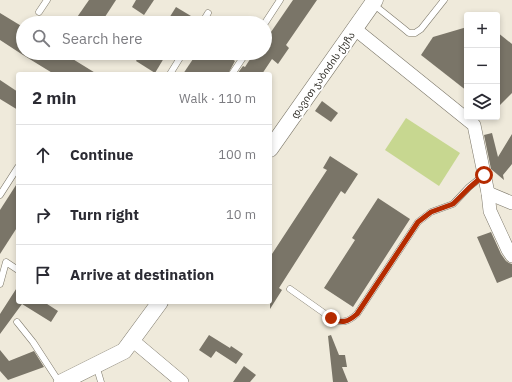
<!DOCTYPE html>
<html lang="en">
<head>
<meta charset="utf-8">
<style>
	:root { --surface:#fff; --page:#f7f7f7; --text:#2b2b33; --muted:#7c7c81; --line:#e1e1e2 }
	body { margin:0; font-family:"IBM Plex Sans","Noto Sans Georgian",sans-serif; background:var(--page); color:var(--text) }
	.controls { position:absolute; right:12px; top:12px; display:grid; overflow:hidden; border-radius:4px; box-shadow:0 2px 6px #0003 }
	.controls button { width:36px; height:36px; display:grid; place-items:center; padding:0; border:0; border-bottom:1px solid var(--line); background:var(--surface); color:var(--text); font:20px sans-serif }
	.stop { position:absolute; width:12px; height:12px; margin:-9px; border:3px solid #b52b00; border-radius:50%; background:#fff }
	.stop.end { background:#b52b00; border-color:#fff; box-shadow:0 1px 4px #0008 }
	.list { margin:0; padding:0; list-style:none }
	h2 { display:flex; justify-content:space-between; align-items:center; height:52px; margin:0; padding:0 16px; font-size:17px }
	h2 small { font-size:13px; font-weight:400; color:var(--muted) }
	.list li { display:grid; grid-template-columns:26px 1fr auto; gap:12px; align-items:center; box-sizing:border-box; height:60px; padding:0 16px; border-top:1px solid var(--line) }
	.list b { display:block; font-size:15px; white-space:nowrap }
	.list em { font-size:13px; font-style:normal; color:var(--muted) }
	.icon { flex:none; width:22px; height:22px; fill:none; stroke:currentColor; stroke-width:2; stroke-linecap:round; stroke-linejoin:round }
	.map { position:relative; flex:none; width:512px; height:382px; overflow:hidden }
	.search { position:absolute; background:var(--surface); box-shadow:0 2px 6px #0003; left:16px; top:16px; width:256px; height:44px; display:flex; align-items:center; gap:10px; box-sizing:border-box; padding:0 14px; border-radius:22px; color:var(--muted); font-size:15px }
	.panel { position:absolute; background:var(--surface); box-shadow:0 2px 6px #0003; left:16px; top:72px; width:256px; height:232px; border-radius:4px }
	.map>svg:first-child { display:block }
	.green { fill:#c7d790 }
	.building { fill:#7a7568 }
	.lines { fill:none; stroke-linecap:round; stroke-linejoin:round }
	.service-casing { stroke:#7e796b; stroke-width:7 }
	.minor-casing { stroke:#7e796b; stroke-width:14 }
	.tertiary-casing { stroke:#7e796b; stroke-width:17 }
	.service { stroke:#fff; stroke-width:6 }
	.minor { stroke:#fff; stroke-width:13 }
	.tertiary { stroke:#fff; stroke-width:16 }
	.route { stroke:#b52b00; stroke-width:5 }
	.labels { text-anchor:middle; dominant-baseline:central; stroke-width:4; stroke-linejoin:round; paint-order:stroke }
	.street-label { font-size:10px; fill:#36342e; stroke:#fff }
</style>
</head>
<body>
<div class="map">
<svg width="512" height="382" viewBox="0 0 512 382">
	<rect width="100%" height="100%" fill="#efeadb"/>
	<!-- green -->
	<path class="green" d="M 406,118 L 460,153 L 439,186 L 385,150 Z"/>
	<!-- building -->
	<g class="building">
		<path d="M 89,0 L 116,0 L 101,23 L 73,23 Z"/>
		<path d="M 136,0 L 154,0 L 144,15 L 132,7 Z"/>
		<path d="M 293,0 L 317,0 L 286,45 L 289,48 L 278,64 L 272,59 L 262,74 L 237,74 L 243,66 L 245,67 L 254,53 L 265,53 L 265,28 L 271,32 Z"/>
		<path d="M 176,7 L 191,16 L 186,23 L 166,23 Z"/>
		<path d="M 0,13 L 23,27 L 23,53 L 63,53 L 97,74 L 54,74 L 23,55 L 0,40 Z"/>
		<path d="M 467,27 L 467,91 L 421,55 L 433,37 Z"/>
		<path d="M 497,32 L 512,44 L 512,93 L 497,108 Z"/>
		<path d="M 141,53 L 167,53 L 155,73 L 136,61 Z"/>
		<path d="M 197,53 L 223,53 L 235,61 L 228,74 L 183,74 Z"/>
		<path d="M 0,80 L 18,92 L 18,110 L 0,99 Z"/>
		<path d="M 322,101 L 338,113 L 331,122 L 315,111 Z"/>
		<path d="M 492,133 L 498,157 L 512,134 L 512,164 L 503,175 L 504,180 L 491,169 L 484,135 Z"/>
		<path d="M 330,156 L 358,174 L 345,194 L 341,191 L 279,288 L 282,290 L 270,309 L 270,257 L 327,170 L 323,168 Z"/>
		<path d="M 18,182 L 18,226 L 0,254 L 0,210 Z"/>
		<path d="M 378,198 L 410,219 L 353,307 L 324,288 L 355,240 L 352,238 Z"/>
		<path d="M 491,232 L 501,254 L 506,261 L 509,263 L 512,264 L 512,277 L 497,283 L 477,237 Z"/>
		<path d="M 18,286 L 18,302 L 44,302 L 58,311 L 51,322 L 22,304 L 0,334 L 0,314 Z"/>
		<path d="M 209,335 L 230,348 L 231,346 L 243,354 L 236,364 L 216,351 L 211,358 L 199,350 Z"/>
		<path d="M 331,335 L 339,355 L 345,355 L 347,367 L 342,367 L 348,382 L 333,382 L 328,336 Z"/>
		<path d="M 0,350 L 9,361 L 34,351 L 44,367 L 8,380 L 0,371 Z"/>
		<path d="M 244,366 L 256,375 L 250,382 L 233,382 Z"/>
	</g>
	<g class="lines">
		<!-- service casing -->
		<g class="service-casing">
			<g id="service">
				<path d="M 373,4 L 403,28 L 409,33 L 415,33 L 421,29 L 444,0"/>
				<path d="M 39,12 L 47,0"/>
				<path d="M 202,23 L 208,13"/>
				<path d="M 265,23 L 280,0"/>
				<path d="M 170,74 L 183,53"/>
				<path d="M 232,74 L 246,53"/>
				<path d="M 0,195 L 18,167"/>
				<path d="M 0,284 L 6,262 L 18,270"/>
				<path d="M 290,289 L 331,318 C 342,324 348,322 357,314 L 418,222 L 431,212 L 453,204 L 469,187 L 484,175"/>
				<path d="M 17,322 L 33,342 L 59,382"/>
				<path d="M 96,365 L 101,382"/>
			</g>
		</g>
		<!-- minor casing -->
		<g class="minor-casing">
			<g id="minor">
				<path d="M 355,29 L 474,125 L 488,193 L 490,211 L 508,250 L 512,256"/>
				<path d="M 488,193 L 512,203"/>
				<path d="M 132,340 L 182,382"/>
			</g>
		</g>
		<!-- tertiary casing -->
		<g class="tertiary-casing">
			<g id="tertiary">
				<path d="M 270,149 L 375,0"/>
				<path d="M 62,382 L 124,351 L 160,302"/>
			</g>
		</g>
		<!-- service -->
		<use href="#service" class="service"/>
		<!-- minor -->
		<use href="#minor" class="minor"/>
		<!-- tertiary -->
		<use href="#tertiary" class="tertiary"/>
	</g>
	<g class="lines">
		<!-- route -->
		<path class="route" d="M 331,318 C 342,324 348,322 357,314 L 418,222 L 431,212 L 453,204 L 469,188 L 484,175"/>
	</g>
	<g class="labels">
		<!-- street labels -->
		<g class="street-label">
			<text transform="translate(323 75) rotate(-55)">დავით ჯაბიძის ქუჩა</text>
		</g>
	</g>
</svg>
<div class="controls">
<button>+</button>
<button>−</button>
<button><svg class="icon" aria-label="layers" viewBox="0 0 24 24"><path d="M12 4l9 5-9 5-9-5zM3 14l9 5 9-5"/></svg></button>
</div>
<div class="stop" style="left:484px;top:175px"></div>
<div class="stop end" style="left:331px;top:318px"></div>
<div class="search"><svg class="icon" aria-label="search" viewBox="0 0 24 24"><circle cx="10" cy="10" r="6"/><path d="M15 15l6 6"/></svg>Search here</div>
<section class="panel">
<h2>2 min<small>Walk · 110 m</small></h2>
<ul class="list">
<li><svg class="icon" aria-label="ahead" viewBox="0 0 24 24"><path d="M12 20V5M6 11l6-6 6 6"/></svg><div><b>Continue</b></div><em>100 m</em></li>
<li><svg class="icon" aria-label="right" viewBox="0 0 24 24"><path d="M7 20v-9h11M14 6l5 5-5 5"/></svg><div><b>Turn right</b></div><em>10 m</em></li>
<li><svg class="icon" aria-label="arrive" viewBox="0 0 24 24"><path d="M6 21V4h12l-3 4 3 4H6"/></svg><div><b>Arrive at destination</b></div></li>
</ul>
</section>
</div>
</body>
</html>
